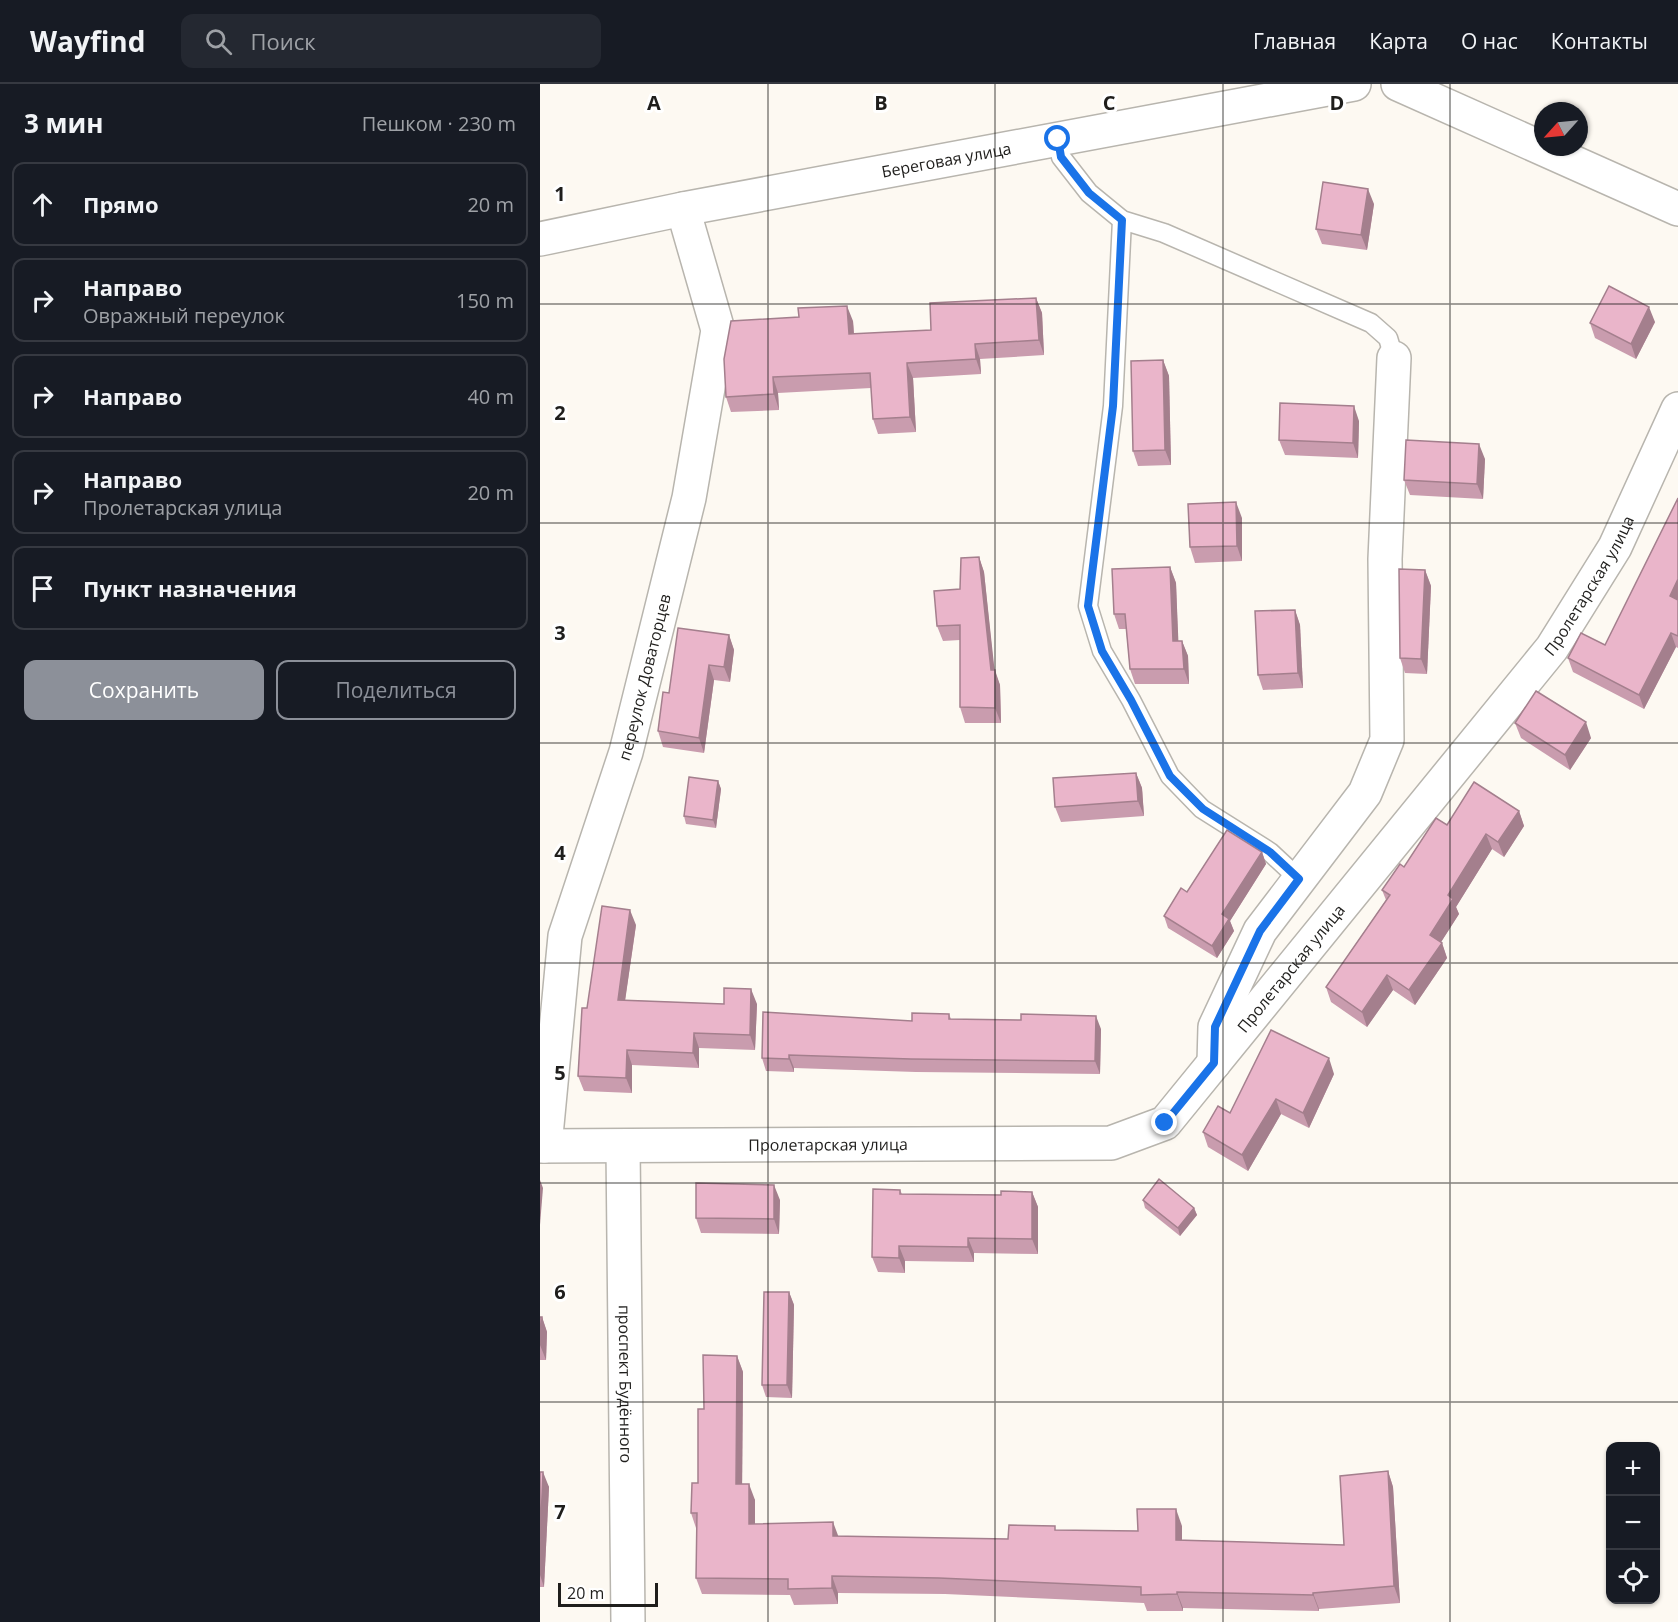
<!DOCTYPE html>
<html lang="ru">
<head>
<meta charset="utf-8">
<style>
	:root { --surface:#171b24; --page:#242831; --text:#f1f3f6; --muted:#9ea1a6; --line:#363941; --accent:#8c9099 }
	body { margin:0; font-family:"Open Sans",sans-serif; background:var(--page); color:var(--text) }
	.controls { position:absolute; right:18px; bottom:18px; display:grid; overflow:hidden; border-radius:12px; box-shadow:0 2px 4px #0004 }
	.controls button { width:54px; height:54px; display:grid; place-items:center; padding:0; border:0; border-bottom:2px solid var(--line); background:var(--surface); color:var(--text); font:30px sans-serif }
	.compass { position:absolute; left:994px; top:18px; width:54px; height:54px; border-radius:50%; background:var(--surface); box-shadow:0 2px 4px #0004; rotate:243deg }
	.scale { position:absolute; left:18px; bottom:15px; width:100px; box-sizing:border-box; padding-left:6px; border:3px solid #1f1e1c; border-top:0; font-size:16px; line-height:21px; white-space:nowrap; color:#1f1e1c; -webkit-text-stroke:4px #fff; paint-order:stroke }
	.stop { position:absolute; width:18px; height:18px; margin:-14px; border:4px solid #1a73e8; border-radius:50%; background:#fff }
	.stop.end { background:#1a73e8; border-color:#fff; box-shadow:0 2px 6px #0008 }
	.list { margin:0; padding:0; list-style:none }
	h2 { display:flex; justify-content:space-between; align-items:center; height:78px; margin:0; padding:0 24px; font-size:26px }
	h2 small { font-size:20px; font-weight:400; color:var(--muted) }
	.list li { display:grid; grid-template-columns:39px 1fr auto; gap:18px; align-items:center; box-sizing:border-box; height:84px; margin:0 12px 12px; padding:0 12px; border:2px solid var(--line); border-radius:12px }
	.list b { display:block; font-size:22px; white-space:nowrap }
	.list p { margin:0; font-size:20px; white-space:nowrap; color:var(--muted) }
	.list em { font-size:20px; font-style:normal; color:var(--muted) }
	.actions { display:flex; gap:12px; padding:18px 24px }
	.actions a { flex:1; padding:14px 0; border:2px solid var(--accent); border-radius:12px; text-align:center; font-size:21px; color:var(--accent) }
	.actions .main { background:var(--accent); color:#fff }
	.icon { flex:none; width:33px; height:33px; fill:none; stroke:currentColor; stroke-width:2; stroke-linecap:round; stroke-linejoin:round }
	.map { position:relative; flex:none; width:1138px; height:1538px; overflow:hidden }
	header { display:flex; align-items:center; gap:36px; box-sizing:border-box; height:84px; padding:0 30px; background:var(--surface); border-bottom:2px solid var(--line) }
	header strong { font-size:28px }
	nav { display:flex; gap:33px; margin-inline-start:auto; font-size:21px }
	.search { width:420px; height:54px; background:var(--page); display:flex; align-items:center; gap:15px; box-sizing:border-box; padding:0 21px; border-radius:12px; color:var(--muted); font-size:22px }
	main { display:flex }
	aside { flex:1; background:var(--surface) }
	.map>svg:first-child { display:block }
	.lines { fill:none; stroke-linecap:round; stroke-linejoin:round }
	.lane-casing { stroke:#b8b5ae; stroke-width:21 }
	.street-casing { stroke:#b8b5ae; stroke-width:36 }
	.lane { stroke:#fff; stroke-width:18 }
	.street { stroke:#fff; stroke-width:33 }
	.wall { fill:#c99cae }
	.shaded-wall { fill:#a47f8d }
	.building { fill:#eab5ca; stroke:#a47f8d; stroke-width:1.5 }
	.route { stroke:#1a73e8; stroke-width:8 }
	.grid { fill:none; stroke:#1f1e1c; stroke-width:1.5; stroke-opacity:0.55 }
	.labels { text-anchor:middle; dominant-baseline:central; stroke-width:6; stroke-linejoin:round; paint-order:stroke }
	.street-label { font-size:16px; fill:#1f1e1c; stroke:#fff }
	.grid-label { font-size:20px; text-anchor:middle; font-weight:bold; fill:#1f1e1c; stroke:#fff; stroke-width:6; stroke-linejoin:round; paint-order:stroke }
</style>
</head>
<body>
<header>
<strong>Wayfind</strong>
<div class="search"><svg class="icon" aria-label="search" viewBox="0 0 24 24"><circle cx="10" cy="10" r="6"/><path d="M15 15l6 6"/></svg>Поиск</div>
<nav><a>Главная</a><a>Карта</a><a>О нас</a><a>Контакты</a></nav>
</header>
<main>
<aside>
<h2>3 мин<small>Пешком · 230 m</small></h2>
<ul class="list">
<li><svg class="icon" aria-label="ahead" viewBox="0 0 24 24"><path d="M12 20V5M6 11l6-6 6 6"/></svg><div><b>Прямо</b></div><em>20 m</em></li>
<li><svg class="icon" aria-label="right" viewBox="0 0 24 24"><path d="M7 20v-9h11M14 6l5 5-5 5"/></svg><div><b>Направо</b><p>Овражный переулок</p></div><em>150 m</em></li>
<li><svg class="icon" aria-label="right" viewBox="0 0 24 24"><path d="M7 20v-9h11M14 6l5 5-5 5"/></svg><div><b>Направо</b></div><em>40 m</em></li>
<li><svg class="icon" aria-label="right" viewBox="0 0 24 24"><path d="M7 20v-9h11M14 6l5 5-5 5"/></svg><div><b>Направо</b><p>Пролетарская улица</p></div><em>20 m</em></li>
<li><svg class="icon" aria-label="arrive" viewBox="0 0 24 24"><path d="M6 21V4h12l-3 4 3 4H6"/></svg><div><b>Пункт назначения</b></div></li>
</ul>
<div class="actions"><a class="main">Сохранить</a><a>Поделиться</a></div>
</aside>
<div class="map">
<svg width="1138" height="1538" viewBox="0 0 1138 1538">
	<rect width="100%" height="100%" fill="#fdf9f2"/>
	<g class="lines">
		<!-- lane casing -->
		<g class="lane-casing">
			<g id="lane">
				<path d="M 518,55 L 521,73 L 549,109 L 582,136 L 624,149 L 831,239 L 848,254 L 854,274"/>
				<path d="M 582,136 L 573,322 L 548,522 L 562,567 L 591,616 L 630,692 L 662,725 L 730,768 L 759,795"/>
			</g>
		</g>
		<!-- street casing -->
		<g class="street-casing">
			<g id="street">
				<path d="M 858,0 L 1138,125"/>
				<path id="s1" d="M 0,155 L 143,125 L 814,0"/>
				<path d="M 674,979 L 675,943 L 720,847 L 825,709 L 847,656 L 845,475 L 854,274"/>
				<path id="s2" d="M 0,1062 L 571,1059 L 625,1039 L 1012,564 L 1075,463 L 1138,325"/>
				<path id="s3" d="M 5,1062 L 25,852 L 86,668 L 149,414 L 178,246 L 143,125"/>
				<path id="s4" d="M 83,1063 L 88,1538"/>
			</g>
		</g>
		<!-- lane -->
		<use href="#lane" class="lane"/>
		<!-- street -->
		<use href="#street" class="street"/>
	</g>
	<!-- wall -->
	<g class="wall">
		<path d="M 834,120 L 827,166 L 782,160 L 776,145 Z"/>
		<path d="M 496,214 L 502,229 L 504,271 L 440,275 L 441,290 L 373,294 L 376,348 L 338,350 L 333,335 L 331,304 L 238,309 L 239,326 L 191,328 L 186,313 L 313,237 L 314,250 L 391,246 Z"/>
		<path d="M 1115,238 L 1096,275 L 1055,254 L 1050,239 Z"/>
		<path d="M 623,276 L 629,292 L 631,381 L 598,382 L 593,367 Z"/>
		<path d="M 819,337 L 818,374 L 745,371 L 739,356 Z"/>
		<path d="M 945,375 L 943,415 L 870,411 L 864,396 Z"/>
		<path d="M 1138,414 L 1138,564 L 1136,563 L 1104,625 L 1033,588 L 1028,574 L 1065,561 Z"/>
		<path d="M 702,434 L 702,477 L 655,479 L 650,463 Z"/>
		<path d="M 439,473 L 444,488 L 454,586 L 460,601 L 461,639 L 425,639 L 420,623 L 420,556 L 403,557 L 397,542 L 420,505 Z"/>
		<path d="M 630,483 L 636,499 L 638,557 L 642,557 L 648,572 L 649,600 L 595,600 L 590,585 L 586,545 L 579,545 L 574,530 Z"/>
		<path d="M 885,486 L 891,502 L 887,590 L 865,589 L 860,574 Z"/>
		<path d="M 755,526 L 760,541 L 763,604 L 723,606 L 718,591 Z"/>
		<path d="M 189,551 L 194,566 L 190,598 L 174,596 L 164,669 L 123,663 L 118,647 L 129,609 Z"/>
		<path d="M 975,639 L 1051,654 L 1030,686 L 981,654 Z"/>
		<path d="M 596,689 L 602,704 L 604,732 L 521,738 L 515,723 Z"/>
		<path d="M 178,697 L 181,705 L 176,744 L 146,740 L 144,732 Z"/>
		<path d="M 979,727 L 984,742 L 964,773 L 952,765 L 916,823 L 919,830 L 901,858 L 902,859 L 907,874 L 875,921 L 853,906 L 827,943 L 791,918 L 786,903 L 846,816 L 842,806 L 907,741 Z"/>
		<path d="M 722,768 L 726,780 L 690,837 L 694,847 L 677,874 L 628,844 L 624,832 L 647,808 Z"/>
		<path d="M 96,841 L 85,916 L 184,920 L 217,920 L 215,966 L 159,964 L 159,984 L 92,981 L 92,1009 L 44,1007 L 38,992 L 47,924 Z"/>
		<path d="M 409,930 L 411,935 L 561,945 L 560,990 L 376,988 L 254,984 L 254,988 L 226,987 L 222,974 L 372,937 Z"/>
		<path d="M 794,990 L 769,1044 L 741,1030 L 708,1087 L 668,1063 L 663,1048 L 690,1029 Z"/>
		<path d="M 360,1106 L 362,1110 L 461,1111 L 492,1108 L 498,1123 L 498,1170 L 434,1169 L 434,1178 L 365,1177 L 365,1189 L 338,1188 L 332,1173 Z"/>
		<path d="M 240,1116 L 239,1150 L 161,1149 L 156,1134 Z"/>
		<path d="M 603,1116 L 654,1124 L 657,1131 L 640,1152 L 605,1124 Z"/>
		<path d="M 249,1208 L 254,1221 L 252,1314 L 226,1313 L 222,1301 Z"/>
		<path d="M 0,1233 L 2,1233 L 7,1248 L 6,1276 L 0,1276 Z"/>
		<path d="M 197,1272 L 203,1288 L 202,1400 L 215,1416 L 215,1440 L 298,1452 L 468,1455 L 516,1446 L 598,1447 L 642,1442 L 642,1456 L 804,1461 L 848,1387 L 853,1403 L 860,1519 L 779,1525 L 779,1527 L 643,1524 L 643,1527 L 607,1527 L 604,1519 L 405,1510 L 298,1509 L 298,1520 L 254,1521 L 250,1511 L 162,1510 L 156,1494 L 156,1444 L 151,1429 L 158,1399 L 164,1325 Z"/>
		<path d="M 0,1388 L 9,1403 L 4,1503 L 0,1503 Z"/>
	</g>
	<!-- shaded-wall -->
	<g class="shaded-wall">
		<path d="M 828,105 L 834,120 L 827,166 L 821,151 Z"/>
		<path d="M 496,214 L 502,229 L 504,271 L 499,256 Z"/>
		<path d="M 307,222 L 313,237 L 315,266 L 309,250 Z"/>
		<path d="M 1109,223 L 1115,238 L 1096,275 L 1091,260 Z"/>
		<path d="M 435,260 L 440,275 L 441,290 L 436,275 Z"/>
		<path d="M 623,276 L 629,292 L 631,381 L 625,366 Z"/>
		<path d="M 367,279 L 373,294 L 376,348 L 370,333 Z"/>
		<path d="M 233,293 L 238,309 L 239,326 L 234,310 Z"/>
		<path d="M 814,322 L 819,337 L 818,374 L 813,359 Z"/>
		<path d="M 939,360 L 945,375 L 943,415 L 937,400 Z"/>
		<path d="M 696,418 L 702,434 L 702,477 L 697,462 Z"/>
		<path d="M 439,473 L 444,488 L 455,590 L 455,586 L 460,601 L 461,639 L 455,624 Z"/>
		<path d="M 630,483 L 636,499 L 639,572 L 633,557 Z"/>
		<path d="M 885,486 L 891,502 L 887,590 L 881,575 Z"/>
		<path d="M 1138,495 L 1138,520 L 1130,512 Z"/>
		<path d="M 755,526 L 760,541 L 763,604 L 758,589 Z"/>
		<path d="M 1131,549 L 1136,563 L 1104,625 L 1099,611 Z"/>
		<path d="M 189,551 L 194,566 L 190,598 L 184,583 Z"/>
		<path d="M 642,557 L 648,572 L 649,600 L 644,585 Z"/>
		<path d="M 169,581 L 174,596 L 164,669 L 159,654 Z"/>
		<path d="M 1046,638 L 1051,654 L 1030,686 L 1025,671 Z"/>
		<path d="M 596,689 L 602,704 L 604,732 L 598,717 Z"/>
		<path d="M 178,697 L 181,705 L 176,744 L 173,736 Z"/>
		<path d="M 979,727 L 984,742 L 964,773 L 958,758 Z"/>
		<path d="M 946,750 L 952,765 L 916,823 L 919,830 L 896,866 L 890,851 L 908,811 Z"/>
		<path d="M 722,768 L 726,780 L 690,837 L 694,847 L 677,874 L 672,862 L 682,830 Z"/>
		<path d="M 90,826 L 96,841 L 83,931 L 78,916 Z"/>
		<path d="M 902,859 L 907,874 L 875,921 L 869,906 Z"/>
		<path d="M 847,891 L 853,906 L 827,943 L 822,928 Z"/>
		<path d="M 211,905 L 217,920 L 215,966 L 210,951 Z"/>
		<path d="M 556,932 L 561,945 L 560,990 L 555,977 Z"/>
		<path d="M 154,949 L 159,964 L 159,984 L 153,969 Z"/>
		<path d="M 87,966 L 92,981 L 92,1009 L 86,994 Z"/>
		<path d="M 249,971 L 254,984 L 254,988 L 249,975 Z"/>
		<path d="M 789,974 L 794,990 L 769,1044 L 763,1029 Z"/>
		<path d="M 736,1015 L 741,1030 L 708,1087 L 702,1071 Z"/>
		<path d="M 0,1096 L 3,1104 L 0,1141 Z"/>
		<path d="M 234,1101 L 240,1116 L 239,1150 L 234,1135 Z"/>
		<path d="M 492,1108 L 498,1123 L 498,1170 L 492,1155 Z"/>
		<path d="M 654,1124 L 657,1131 L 640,1152 L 638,1144 Z"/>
		<path d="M 428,1154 L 434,1169 L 434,1178 L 428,1163 Z"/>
		<path d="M 359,1162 L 365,1177 L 365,1189 L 359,1174 Z"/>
		<path d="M 249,1208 L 254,1221 L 252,1314 L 247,1301 Z"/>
		<path d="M 2,1233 L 7,1248 L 6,1276 L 0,1261 Z"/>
		<path d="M 197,1272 L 203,1288 L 202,1416 L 196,1400 Z"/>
		<path d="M 848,1387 L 853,1403 L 860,1519 L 854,1502 Z"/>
		<path d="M 3,1388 L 9,1403 L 4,1503 L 0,1491 L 0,1460 Z"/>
		<path d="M 209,1400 L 215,1416 L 215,1457 L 209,1440 Z"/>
		<path d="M 636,1425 L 642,1442 L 642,1472 L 636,1456 Z"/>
		<path d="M 293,1438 L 299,1454 L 293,1452 Z"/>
		<path d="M 292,1492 L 298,1509 L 298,1520 L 292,1504 Z"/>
		<path d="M 637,1508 L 643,1524 L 643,1527 L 637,1510 Z"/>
		<path d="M 773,1509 L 779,1525 L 779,1527 L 773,1511 Z"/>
	</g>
	<!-- building -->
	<g class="building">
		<path d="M 783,98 L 828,105 L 821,151 L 776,145 Z"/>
		<path d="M 1069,202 L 1109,223 L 1091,260 L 1050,239 Z"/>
		<path d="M 496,214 L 499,256 L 435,260 L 436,275 L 367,279 L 370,333 L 333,335 L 330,289 L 233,293 L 234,310 L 186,313 L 184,275 L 191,237 L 259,233 L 258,224 L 307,222 L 309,250 L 391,246 L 390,219 Z"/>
		<path d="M 623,276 L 625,366 L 593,367 L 591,277 Z"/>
		<path d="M 740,319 L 814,322 L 813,359 L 739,356 Z"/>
		<path d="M 866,356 L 939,360 L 937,400 L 864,396 Z"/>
		<path d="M 1138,414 L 1138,495 L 1130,512 L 1138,516 L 1138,552 L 1131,549 L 1099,611 L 1028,574 L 1041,549 L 1065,561 Z"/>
		<path d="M 696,418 L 697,462 L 650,463 L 648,420 Z"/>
		<path d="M 439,473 L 451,586 L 455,586 L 455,624 L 420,623 L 420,541 L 397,542 L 394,507 L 420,505 L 421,474 Z"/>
		<path d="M 630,483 L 633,557 L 642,557 L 644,585 L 590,585 L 585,530 L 574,530 L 572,485 Z"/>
		<path d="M 859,485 L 885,486 L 881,575 L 860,574 Z"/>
		<path d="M 755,526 L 758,589 L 718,591 L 715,527 Z"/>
		<path d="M 138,544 L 189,551 L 184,583 L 169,581 L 159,654 L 118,647 L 123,608 L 129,609 Z"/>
		<path d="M 996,607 L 1046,638 L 1025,671 L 975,639 Z"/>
		<path d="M 596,689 L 598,717 L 515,723 L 513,694 Z"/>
		<path d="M 149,693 L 178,697 L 173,736 L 144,732 Z"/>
		<path d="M 934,698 L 979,727 L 958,758 L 946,750 L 908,811 L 913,815 L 890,851 L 902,859 L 869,906 L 847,891 L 822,928 L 786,903 L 850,811 L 842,806 L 860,780 L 864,783 L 896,734 L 907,741 Z"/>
		<path d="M 687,746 L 722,768 L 682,830 L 689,835 L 672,862 L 624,832 L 641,804 L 647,808 Z"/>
		<path d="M 62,822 L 90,826 L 78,916 L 184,920 L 184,904 L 211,905 L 210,951 L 154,949 L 153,969 L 87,966 L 86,994 L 38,992 L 42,924 L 47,924 Z"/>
		<path d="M 223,928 L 372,937 L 372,929 L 409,930 L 409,935 L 481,936 L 481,930 L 556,932 L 555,977 L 371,975 L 249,971 L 249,975 L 222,974 Z"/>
		<path d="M 731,946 L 789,974 L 763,1029 L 736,1015 L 702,1071 L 663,1048 L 678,1022 L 690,1029 Z"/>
		<path d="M 619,1095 L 654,1124 L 638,1144 L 603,1116 Z"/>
		<path d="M 156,1099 L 234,1101 L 234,1135 L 156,1134 Z"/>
		<path d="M 333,1105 L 360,1106 L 360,1110 L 461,1111 L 461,1107 L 492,1108 L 492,1155 L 428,1154 L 428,1163 L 359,1162 L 359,1174 L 332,1173 Z"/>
		<path d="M 224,1208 L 249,1208 L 247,1301 L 222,1301 Z"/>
		<path d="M 0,1233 L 2,1233 L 0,1261 Z"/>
		<path d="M 163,1271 L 197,1272 L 196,1400 L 209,1400 L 209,1440 L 293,1438 L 293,1452 L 468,1455 L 469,1441 L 515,1442 L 515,1446 L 598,1447 L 597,1425 L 636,1425 L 636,1456 L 804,1461 L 800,1392 L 848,1387 L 854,1502 L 773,1509 L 773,1511 L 637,1508 L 637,1510 L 601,1511 L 601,1503 L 399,1494 L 292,1492 L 292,1504 L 248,1505 L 248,1495 L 156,1494 L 157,1429 L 151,1429 L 152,1399 L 158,1399 L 158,1325 L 164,1325 Z"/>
		<path d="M 0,1388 L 3,1388 L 0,1460 Z"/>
	</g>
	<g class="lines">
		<!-- route -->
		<path class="route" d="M 518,55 L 521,73 L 549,109 L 582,136 L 573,322 L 548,522 L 562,567 L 591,616 L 630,692 L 663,725 L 730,768 L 759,795 L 720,847 L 675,943 L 674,979 L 625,1039"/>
	</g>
	<!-- grid -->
	<path class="grid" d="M 228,0 L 228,1538M 455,0 L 455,1538M 683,0 L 683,1538M 910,0 L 910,1538M 0,220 L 1138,220M 0,439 L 1138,439M 0,659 L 1138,659M 0,879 L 1138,879M 0,1099 L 1138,1099M 0,1318 L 1138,1318"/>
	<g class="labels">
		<!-- street labels -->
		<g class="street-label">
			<text stroke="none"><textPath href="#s1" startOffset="414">Береговая улица</textPath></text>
			<text stroke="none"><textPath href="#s2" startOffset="1314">Пролетарская улица</textPath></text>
			<text stroke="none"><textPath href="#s3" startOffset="482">переулок Доваторцев</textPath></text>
			<text stroke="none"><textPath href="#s2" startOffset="828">Пролетарская улица</textPath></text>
			<text stroke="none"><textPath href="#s2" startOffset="288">Пролетарская улица</textPath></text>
			<text stroke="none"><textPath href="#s4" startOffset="237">проспект Будённого</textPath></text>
		</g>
	</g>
	<g class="grid-label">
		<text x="114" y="26">A</text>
		<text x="341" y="26">B</text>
		<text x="569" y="26">C</text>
		<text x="797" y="26">D</text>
		<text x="20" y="117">1</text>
		<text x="20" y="336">2</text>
		<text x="20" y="556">3</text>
		<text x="20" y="776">4</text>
		<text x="20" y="996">5</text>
		<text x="20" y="1215">6</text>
		<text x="20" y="1435">7</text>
	</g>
</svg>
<div class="controls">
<button>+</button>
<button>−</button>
<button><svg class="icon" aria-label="locate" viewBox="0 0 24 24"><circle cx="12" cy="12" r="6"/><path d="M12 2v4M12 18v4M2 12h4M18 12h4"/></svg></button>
</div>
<svg class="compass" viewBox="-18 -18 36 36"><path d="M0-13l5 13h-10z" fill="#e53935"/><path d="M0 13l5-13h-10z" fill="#9ea1a6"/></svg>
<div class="scale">20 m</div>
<div class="stop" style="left:518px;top:55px"></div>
<div class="stop end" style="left:625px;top:1039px"></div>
</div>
</main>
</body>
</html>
